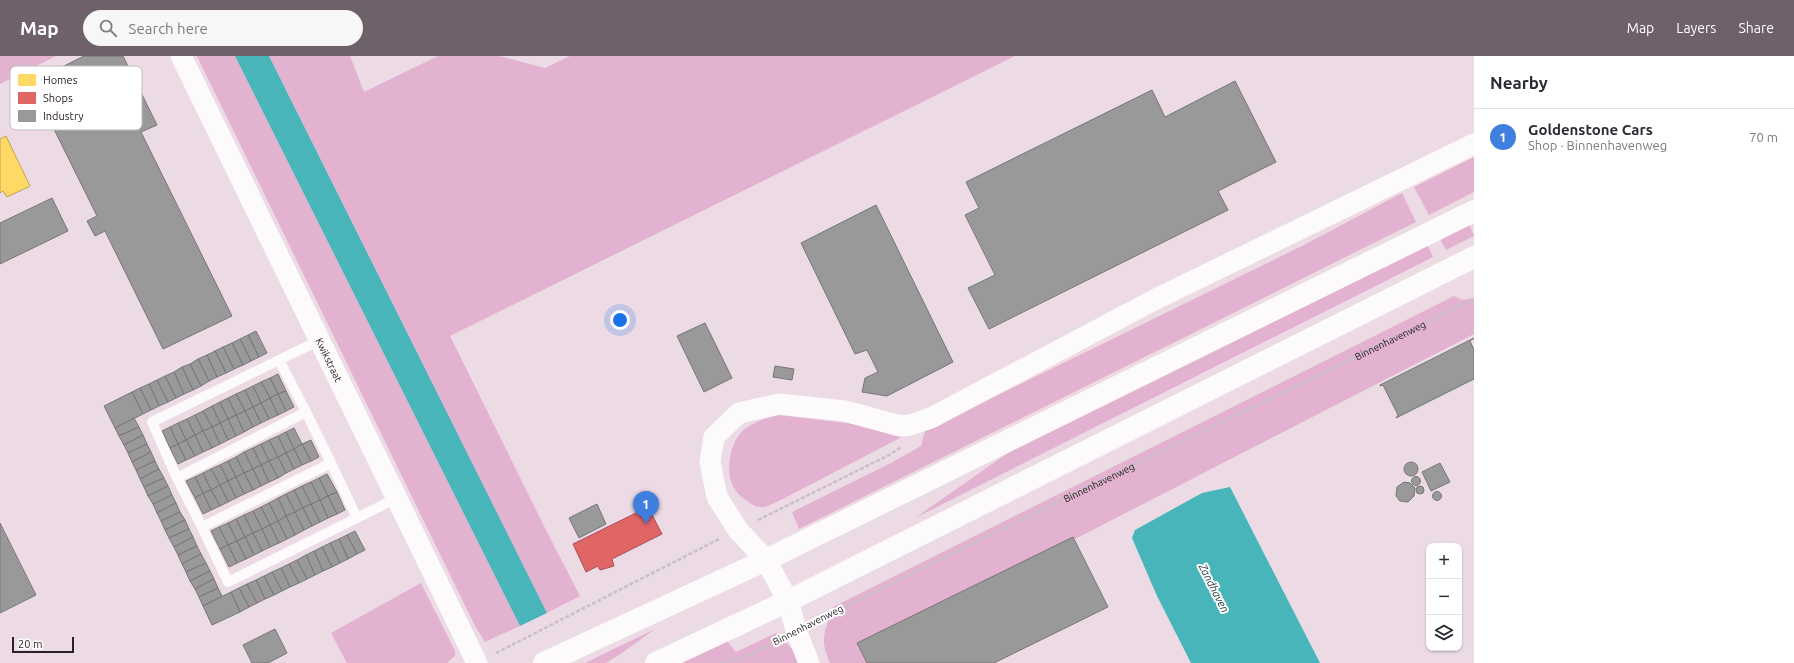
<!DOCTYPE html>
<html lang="en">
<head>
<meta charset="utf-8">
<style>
	:root { --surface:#fff; --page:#f7f7f7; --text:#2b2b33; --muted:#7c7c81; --line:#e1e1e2; --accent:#6e6169 }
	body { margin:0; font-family:Ubuntu,sans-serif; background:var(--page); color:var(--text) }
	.controls { position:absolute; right:12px; bottom:12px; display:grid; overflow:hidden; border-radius:8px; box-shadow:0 1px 3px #0004 }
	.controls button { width:36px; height:36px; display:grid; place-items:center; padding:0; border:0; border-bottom:1px solid var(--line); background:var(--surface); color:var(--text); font:20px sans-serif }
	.scale { position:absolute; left:12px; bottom:10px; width:62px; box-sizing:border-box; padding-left:4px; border:2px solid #2a2026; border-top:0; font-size:11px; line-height:14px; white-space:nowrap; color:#2a2026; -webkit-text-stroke:3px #fff; paint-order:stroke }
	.you { position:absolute; left:620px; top:264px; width:14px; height:14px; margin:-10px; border:3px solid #fff; border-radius:50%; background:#1a73e8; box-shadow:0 0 0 6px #1a73e833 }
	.badge { display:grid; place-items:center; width:26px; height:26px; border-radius:50%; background:var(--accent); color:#fff; font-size:13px; font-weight:700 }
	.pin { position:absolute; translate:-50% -33px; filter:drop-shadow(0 1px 2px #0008) }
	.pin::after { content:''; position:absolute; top:21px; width:14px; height:12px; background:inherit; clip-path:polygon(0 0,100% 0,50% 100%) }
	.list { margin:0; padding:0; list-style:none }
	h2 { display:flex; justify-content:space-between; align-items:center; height:52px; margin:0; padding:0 16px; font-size:17px }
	h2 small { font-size:13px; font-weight:400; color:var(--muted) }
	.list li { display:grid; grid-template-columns:26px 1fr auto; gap:12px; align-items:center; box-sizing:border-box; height:56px; padding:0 16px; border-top:1px solid var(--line) }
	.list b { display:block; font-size:15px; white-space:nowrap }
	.list p { margin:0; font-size:13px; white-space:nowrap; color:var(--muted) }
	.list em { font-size:13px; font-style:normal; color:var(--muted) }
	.icon { flex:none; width:22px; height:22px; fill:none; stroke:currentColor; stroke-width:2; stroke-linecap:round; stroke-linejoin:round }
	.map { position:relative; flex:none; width:1474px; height:607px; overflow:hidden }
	header { display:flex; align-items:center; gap:24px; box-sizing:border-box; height:56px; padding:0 20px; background:var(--accent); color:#fff }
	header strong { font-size:19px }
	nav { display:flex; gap:22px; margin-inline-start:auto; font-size:14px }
	.search { width:280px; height:36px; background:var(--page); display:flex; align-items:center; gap:10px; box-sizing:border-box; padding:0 14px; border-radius:22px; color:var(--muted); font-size:15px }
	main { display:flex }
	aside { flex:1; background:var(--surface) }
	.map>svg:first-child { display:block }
	.green { fill:#e2b2d0 }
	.water { fill:#47b5ba }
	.homes { fill:#ffd966; stroke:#bfa253 }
	.shops { fill:#e06666; stroke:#a95153 }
	.industry { fill:#999; stroke:#787576 }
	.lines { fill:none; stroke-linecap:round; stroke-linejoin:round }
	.path { stroke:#c6c1c4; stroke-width:2.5; stroke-dasharray:4 2; stroke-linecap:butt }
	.service { stroke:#fcfafb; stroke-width:10 }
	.minor { stroke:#fcfafb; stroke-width:21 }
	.secondary { stroke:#fcfafb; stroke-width:22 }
	.labels { text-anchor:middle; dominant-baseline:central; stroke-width:4; stroke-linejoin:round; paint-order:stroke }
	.street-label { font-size:10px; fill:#2a2026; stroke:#fff }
	.water-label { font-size:11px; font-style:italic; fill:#203636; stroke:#fff }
	.key { fill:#fff; stroke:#bfbcbe; stroke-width:1 }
	.key-label { font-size:11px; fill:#2a2026 }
</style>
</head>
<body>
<header>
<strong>Map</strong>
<div class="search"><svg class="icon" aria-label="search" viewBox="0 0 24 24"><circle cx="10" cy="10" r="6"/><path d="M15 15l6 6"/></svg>Search here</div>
<nav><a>Map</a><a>Layers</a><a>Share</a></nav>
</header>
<main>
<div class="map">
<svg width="1474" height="607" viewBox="0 0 1474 607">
	<rect width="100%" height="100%" fill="#ecdbe5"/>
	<!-- green -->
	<g class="green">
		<path d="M 0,0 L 56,0 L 0,28 Z"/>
		<path d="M 197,0 L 235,0 L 520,570 L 485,586 L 475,570 Z"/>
		<path d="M 269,0 L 350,0 L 364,36 L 438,0 L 499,0 L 545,12 L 570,0 L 1015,0 L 450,280 L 547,476 L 580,540 L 547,557 Z"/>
		<path d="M 1474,101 L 1474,136 L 1429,159 L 1414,131 Z"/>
		<path d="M 1402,137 L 1416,166 L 799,473 L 792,456 L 891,407 L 921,390 L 925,375 L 1304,189 Z"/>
		<path d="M 1468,165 L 1474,180 L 1446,194 L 1438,179 Z"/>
		<path d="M 1426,186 L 1433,201 L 915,462 L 1019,389 Z"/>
		<path d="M 1454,240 L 1462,244 L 1474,242 L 1474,278 L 1079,481 L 861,589 L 869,607 L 830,607 C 819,584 825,574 833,551 Z"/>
		<path d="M 779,359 L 904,374 L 900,382 L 781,444 C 775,446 767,452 761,451 C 756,451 751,448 747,445 C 742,442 737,437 734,432 C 724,416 730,384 745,373 C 755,365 767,362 779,359 Z"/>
		<path d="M 421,527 L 455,595 L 455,600 L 447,607 L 347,607 L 331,577 Z"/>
		<path d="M 655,573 L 622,597 L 606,607 L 585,607 Z"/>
		<path d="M 776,577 L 793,594 L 800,607 L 678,607 L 726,584 L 736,596 Z"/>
	</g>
	<!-- water -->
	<g class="water">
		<path d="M 235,0 L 269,0 L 547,557 L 520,570 Z"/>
		<path d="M 1230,431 L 1320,607 L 1191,607 L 1157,540 L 1132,482 L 1135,474 L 1202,437 Z"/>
	</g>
	<!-- homes -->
	<path class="homes" d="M 6,80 L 30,130 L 7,141 L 3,135 L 0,137 L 0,83 Z"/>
	<!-- shops -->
	<path class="shops" d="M 648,451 L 662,478 L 612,503 L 614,510 L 600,514 L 598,510 L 586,516 L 573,488 Z"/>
	<!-- industry -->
	<g class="industry">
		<path d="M 84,0 L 123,0 L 157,69 L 141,76 L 232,260 L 163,293 L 105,175 L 95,180 L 87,165 L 97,160 L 47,59 L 64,51 L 48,18 Z"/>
		<path d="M 1235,25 L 1276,106 L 1218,135 L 1228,154 L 989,273 L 968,232 L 995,219 L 965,159 L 979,152 L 966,126 L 1152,34 L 1165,61 Z"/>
		<path d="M 52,142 L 68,175 L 0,208 L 0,167 Z"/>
		<path d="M 876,149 L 953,306 L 887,340 L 862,336 L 865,322 L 878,316 L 867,294 L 855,298 L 801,187 Z"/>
		<path d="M 705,267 L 732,322 L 704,336 L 677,280 Z"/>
		<path d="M 256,275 L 267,297 L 259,301 L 248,279 Z"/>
		<path d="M 248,279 L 259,301 L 251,305 L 240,283 Z"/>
		<path d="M 1474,282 L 1470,285 L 1474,294 L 1474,323 L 1396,362 L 1398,359 L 1383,329 L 1380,330 L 1380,329 Z"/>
		<path d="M 240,283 L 251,305 L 243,309 L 232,287 Z"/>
		<path d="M 232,287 L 243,309 L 234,313 L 223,291 Z"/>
		<path d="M 223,291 L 234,313 L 226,317 L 215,295 Z"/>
		<path d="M 215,295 L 226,317 L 217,321 L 207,299 Z"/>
		<path d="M 207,299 L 217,321 L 209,325 L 198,303 Z"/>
		<path d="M 198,303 L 209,325 L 201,330 L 190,308 Z"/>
		<path d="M 190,308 L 201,330 L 193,334 L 182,311 Z"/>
		<path d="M 775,310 L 794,313 L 792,324 L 773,321 Z"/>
		<path d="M 182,311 L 193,334 L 184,338 L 174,316 Z"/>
		<path d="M 174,316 L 184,338 L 176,342 L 165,320 Z"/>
		<path d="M 278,318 L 286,335 L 278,338 L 270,322 Z"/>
		<path d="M 165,320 L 176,342 L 168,346 L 157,324 Z"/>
		<path d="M 270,322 L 278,338 L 270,342 L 261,326 Z"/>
		<path d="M 157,324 L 168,346 L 159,350 L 149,328 Z"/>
		<path d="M 261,326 L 270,342 L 261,347 L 253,330 Z"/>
		<path d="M 149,328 L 159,350 L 151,354 L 140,332 Z"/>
		<path d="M 253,330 L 261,347 L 253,351 L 245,334 Z"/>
		<path d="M 140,332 L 151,354 L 143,358 L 132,336 Z"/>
		<path d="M 245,334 L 253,351 L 245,355 L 236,338 Z"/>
		<path d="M 286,335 L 294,351 L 286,355 L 278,338 Z"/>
		<path d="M 132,336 L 143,358 L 115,372 L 104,350 Z"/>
		<path d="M 236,338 L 245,355 L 236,359 L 228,342 Z"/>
		<path d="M 278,338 L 286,355 L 278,359 L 270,342 Z"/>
		<path d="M 228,342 L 236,359 L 228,363 L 220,346 Z"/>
		<path d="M 270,342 L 278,359 L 269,363 L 261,347 Z"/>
		<path d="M 220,346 L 228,363 L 220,367 L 212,350 Z"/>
		<path d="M 261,347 L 269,363 L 261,367 L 253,351 Z"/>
		<path d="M 212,350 L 220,367 L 212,371 L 203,355 Z"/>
		<path d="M 253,351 L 261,367 L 253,371 L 245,355 Z"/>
		<path d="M 203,355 L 212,371 L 203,375 L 195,359 Z"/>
		<path d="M 245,355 L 253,371 L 244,376 L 236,359 Z"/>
		<path d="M 195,359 L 203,375 L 195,379 L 187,363 Z"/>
		<path d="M 236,359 L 244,376 L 236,380 L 228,363 Z"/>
		<path d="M 134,362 L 139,371 L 119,380 L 115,372 Z"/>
		<path d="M 187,363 L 195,379 L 186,384 L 178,367 Z"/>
		<path d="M 228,363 L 236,380 L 228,384 L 220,367 Z"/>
		<path d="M 178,367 L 186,384 L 178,388 L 170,371 Z"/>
		<path d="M 220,367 L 228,384 L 220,388 L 212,371 Z"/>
		<path d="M 139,371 L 143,379 L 124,389 L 119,380 Z"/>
		<path d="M 170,371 L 178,388 L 170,392 L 162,375 Z"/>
		<path d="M 212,371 L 220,388 L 212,392 L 203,375 Z"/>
		<path d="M 294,372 L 302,388 L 294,393 L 286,376 Z"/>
		<path d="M 203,375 L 212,392 L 203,396 L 195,379 Z"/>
		<path d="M 286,376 L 294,393 L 286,397 L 278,380 Z"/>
		<path d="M 143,379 L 147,388 L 128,397 L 124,389 Z"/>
		<path d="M 195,379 L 203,396 L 195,400 L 186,384 Z"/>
		<path d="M 278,380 L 286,397 L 278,401 L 269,384 Z"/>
		<path d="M 186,384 L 195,400 L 186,404 L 178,388 Z"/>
		<path d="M 269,384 L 278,401 L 269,405 L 261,388 Z"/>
		<path d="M 311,384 L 319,401 L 311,405 L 302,388 Z"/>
		<path d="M 147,388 L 151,396 L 132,406 L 128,397 Z"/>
		<path d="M 178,388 L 186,404 L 178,408 L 170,392 Z"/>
		<path d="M 261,388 L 269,405 L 261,409 L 253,392 Z"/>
		<path d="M 302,388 L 311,405 L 302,409 L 294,393 Z"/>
		<path d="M 253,392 L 261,409 L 253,413 L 244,396 Z"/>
		<path d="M 294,393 L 302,409 L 294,413 L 286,397 Z"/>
		<path d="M 151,396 L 155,405 L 136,414 L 132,406 Z"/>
		<path d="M 244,396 L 253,413 L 244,417 L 236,401 Z"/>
		<path d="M 286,397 L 294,413 L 286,417 L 278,401 Z"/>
		<path d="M 236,401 L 244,417 L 236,421 L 228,405 Z"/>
		<path d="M 278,401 L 286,417 L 278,422 L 269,405 Z"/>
		<path d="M 155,405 L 159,413 L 140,423 L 136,414 Z"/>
		<path d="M 228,405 L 236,421 L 228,425 L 220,409 Z"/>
		<path d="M 269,405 L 278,422 L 269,426 L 261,409 Z"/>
		<circle cx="1411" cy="413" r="7"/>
		<path d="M 1440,407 L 1450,426 L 1431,435 L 1422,416 Z"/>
		<path d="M 220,409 L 228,425 L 220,429 L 211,413 Z"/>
		<path d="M 261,409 L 269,426 L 261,430 L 253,413 Z"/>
		<path d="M 159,413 L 164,422 L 144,431 L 140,423 Z"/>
		<path d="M 211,413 L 220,429 L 211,434 L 203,417 Z"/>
		<path d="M 253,413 L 261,430 L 253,434 L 244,417 Z"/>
		<path d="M 203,417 L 211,434 L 203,437 L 195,421 Z"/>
		<path d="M 244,417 L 253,434 L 244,438 L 236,421 Z"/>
		<path d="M 327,418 L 337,436 L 328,440 L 319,422 Z"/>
		<circle cx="1416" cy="425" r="4.5"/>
		<path d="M 195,421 L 203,437 L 195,442 L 186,425 Z"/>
		<path d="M 236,421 L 244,438 L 236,442 L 228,425 Z"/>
		<path d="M 164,422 L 168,430 L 148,440 L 144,431 Z"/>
		<path d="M 319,422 L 328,440 L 320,444 L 311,426 Z"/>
		<path d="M 228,425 L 236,442 L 228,446 L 220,429 Z"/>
		<path d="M 311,426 L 320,444 L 311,448 L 302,430 Z"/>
		<path d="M 1404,426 L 1410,427 L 1415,432 L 1414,440 L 1408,446 L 1400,445 L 1396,440 L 1397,431 Z"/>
		<path d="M 220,429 L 228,446 L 220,450 L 211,434 Z"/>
		<circle cx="1420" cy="434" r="4"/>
		<path d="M 168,430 L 172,439 L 153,448 L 148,440 Z"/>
		<path d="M 302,430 L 311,448 L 303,452 L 294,434 Z"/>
		<path d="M 211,434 L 220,450 L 211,454 L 203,437 Z"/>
		<path d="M 294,434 L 303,452 L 295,456 L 286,438 Z"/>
		<circle cx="1437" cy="440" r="4.5"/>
		<path d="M 337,436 L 345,454 L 337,458 L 328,440 Z"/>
		<path d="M 203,437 L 211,454 L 203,458 L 195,442 Z"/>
		<path d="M 286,438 L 295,456 L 286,460 L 278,442 Z"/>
		<path d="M 172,439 L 176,447 L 157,457 L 153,448 Z"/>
		<path d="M 328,440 L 337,458 L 328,462 L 320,444 Z"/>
		<path d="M 278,442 L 286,460 L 278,465 L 269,447 Z"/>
		<path d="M 320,444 L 328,462 L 320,466 L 311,448 Z"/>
		<path d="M 176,447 L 180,456 L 161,465 L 157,457 Z"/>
		<path d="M 269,447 L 278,465 L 270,469 L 261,451 Z"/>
		<path d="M 311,448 L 320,466 L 312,470 L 303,452 Z"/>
		<path d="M 597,448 L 606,468 L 579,482 L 569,462 Z"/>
		<path d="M 261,451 L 270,469 L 262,473 L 253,455 Z"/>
		<path d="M 303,452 L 312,470 L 304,474 L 295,456 Z"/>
		<path d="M 253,455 L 262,473 L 253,477 L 244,459 Z"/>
		<path d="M 180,456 L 185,464 L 165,474 L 161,465 Z"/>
		<path d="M 295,456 L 304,474 L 295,479 L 286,460 Z"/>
		<path d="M 244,459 L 253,477 L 245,481 L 236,463 Z"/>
		<path d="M 286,460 L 295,479 L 287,483 L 278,465 Z"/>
		<path d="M 236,463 L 245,481 L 237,485 L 228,467 Z"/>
		<path d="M 185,464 L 189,473 L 169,482 L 165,474 Z"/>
		<path d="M 278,465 L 287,483 L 279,487 L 270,469 Z"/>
		<path d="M 0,467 L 36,539 L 0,557 Z"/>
		<path d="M 228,467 L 237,485 L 228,489 L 219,471 Z"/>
		<path d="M 270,469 L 279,487 L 270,491 L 262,473 Z"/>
		<path d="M 219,471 L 228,489 L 220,493 L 211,475 Z"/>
		<path d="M 189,473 L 193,481 L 174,491 L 169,482 Z"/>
		<path d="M 262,473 L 270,491 L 262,495 L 253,477 Z"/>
		<path d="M 355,475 L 365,494 L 357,498 L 347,479 Z"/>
		<path d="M 253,477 L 262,495 L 254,499 L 245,481 Z"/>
		<path d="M 347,479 L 357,498 L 348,503 L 339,483 Z"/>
		<path d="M 193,481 L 197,490 L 178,499 L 174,491 Z"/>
		<path d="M 245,481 L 254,499 L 246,503 L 237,485 Z"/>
		<path d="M 1073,481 L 1108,551 L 994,607 L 867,607 L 857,587 Z"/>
		<path d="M 339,483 L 348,503 L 340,507 L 330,487 Z"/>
		<path d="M 237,485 L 246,503 L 237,507 L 228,489 Z"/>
		<path d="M 330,487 L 340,507 L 332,511 L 322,491 Z"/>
		<path d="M 228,489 L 237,507 L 229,511 L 220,493 Z"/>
		<path d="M 197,490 L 201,498 L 182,508 L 178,499 Z"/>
		<path d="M 322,491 L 332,511 L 323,515 L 314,495 Z"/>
		<path d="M 314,495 L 323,515 L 315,519 L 306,499 Z"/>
		<path d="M 201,498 L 206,507 L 186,516 L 182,508 Z"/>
		<path d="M 306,499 L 315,519 L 307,523 L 297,504 Z"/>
		<path d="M 297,504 L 307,523 L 299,527 L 289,508 Z"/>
		<path d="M 206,507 L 210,515 L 190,525 L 186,516 Z"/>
		<path d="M 289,508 L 299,527 L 290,531 L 281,512 Z"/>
		<path d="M 281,512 L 290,531 L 282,535 L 272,516 Z"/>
		<path d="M 210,515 L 214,523 L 195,533 L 190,525 Z"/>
		<path d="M 272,516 L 282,535 L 274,539 L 264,520 Z"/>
		<path d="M 264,520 L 274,539 L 265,543 L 256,524 Z"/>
		<path d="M 214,523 L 218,532 L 199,541 L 195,533 Z"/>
		<path d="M 256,524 L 265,543 L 257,547 L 247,528 Z"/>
		<path d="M 247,528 L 257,547 L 249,551 L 239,532 Z"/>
		<path d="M 218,532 L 222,540 L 203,550 L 199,541 Z"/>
		<path d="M 239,532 L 249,551 L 240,556 L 231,536 Z"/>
		<path d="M 231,536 L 240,556 L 212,569 L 203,550 Z"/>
		<path d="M 275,573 L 287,597 L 268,607 L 252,607 L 243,589 Z"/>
	</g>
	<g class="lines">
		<!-- path -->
		<g class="path">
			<path d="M 758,464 L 889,399 L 901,391"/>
			<path id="s1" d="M 815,565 L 1474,243"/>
			<path d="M 496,597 L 719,483"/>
			<path d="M 722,607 L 750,599 L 779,584"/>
		</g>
		<!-- service -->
		<g class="service">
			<path d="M 320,284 L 152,366 L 177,422 L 306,356 L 331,407 L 202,471 L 228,526 L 397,442"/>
			<path d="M 279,304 L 306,356"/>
			<path d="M 331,407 L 357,462"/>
			<path d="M 177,422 L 202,471"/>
		</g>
		<!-- minor -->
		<g class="minor">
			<path id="s2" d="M 181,0 L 477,607"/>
			<path d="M 809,607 L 796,574 L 788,545 L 766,504 L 738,474 L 717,441 L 710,406 L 714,381 L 739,357 L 779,348 L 845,355 L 900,370 L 910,369 L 931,362 L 1154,244 L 1474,88"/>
		</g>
		<!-- secondary -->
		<g class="secondary">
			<path d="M 544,607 L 766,504 L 1474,155"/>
			<path d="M 656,607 L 788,545 L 1474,201"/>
		</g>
	</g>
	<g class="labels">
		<!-- street labels -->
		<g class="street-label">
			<text stroke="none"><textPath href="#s1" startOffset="640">Binnenhavenweg</textPath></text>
			<text stroke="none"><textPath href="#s2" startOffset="338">Kwikstraat</textPath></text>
			<text stroke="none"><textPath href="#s1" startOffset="316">Binnenhavenweg</textPath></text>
			<text transform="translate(808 569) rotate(-27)">Binnenhavenweg</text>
		</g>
		<!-- water labels -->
		<g class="water-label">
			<text transform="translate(1214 532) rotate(63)">Zandhaven</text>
		</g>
	</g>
	<!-- legend -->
	<rect x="10" y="10" width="132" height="64" rx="6" class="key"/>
	<rect x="18" y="18" width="18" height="12" fill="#ffd966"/>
	<rect x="18" y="36" width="18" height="12" fill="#e06666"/>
	<rect x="18" y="54" width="18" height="12" fill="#999"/>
	<g class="key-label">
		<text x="43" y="28">Homes</text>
		<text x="43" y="46">Shops</text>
		<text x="43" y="64">Industry</text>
	</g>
</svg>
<div class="controls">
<button>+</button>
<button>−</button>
<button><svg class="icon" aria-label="layers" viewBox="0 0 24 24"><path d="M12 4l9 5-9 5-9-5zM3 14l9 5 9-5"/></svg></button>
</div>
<div class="scale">20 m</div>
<div class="you"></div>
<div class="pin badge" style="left:646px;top:468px;background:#3f7fe0">1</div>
</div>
<aside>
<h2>Nearby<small></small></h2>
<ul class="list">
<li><span class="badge" style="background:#3f7fe0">1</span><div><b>Goldenstone Cars</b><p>Shop · Binnenhavenweg</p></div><em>70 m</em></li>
</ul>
</aside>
</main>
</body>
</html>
